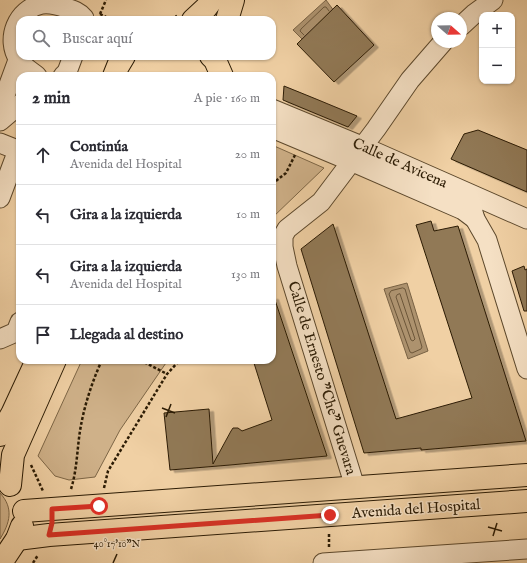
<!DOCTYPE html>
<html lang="es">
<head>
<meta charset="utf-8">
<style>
	:root { --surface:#fff; --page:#f7f7f7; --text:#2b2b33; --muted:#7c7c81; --line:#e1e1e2 }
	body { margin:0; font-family:"IM FELL English",serif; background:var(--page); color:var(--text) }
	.controls { position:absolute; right:12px; top:12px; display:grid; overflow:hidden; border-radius:8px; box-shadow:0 1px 3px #0004 }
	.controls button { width:36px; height:36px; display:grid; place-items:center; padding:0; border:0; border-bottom:1px solid var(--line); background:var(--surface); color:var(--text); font:20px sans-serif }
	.compass { position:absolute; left:431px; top:12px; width:36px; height:36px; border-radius:50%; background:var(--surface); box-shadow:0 1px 3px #0004; rotate:110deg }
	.stop { position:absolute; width:12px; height:12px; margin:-9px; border:3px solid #d93025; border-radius:50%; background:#fff }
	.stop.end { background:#d93025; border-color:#fff; box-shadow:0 1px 4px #0008 }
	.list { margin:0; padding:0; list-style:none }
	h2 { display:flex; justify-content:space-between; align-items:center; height:52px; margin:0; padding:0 16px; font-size:17px }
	h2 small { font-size:13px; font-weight:400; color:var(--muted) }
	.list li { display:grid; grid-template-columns:26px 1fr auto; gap:12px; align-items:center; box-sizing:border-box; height:60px; padding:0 16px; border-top:1px solid var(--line) }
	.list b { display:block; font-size:15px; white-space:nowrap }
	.list p { margin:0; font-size:13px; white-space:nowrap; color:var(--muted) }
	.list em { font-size:13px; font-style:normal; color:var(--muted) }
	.icon { flex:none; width:22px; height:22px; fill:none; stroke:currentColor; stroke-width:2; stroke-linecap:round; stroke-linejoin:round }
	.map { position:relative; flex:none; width:527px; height:563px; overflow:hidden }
	.search { position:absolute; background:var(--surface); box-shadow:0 1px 3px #0004; left:16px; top:16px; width:260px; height:44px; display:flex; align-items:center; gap:10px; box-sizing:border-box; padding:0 14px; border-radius:12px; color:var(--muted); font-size:15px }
	.panel { position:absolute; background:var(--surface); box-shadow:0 1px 3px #0004; left:16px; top:72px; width:260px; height:292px; border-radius:12px }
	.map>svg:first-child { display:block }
	.green { fill:#cfb189; stroke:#7d6646 }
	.water { fill:#ad926e; stroke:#796244 }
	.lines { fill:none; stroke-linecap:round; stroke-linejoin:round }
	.shore { stroke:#6c5639; stroke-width:1 }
	.building { fill:#917957; stroke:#2b1b04; filter:url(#shadow) }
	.minor-casing { stroke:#5c482c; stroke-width:21 }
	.major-casing { stroke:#2b1b04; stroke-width:24 }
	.path { stroke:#2b1b04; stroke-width:2.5; stroke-dasharray:3 2; stroke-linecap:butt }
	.minor { stroke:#f5e0c4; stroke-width:19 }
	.major { stroke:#f0d0a4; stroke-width:22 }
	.route { stroke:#d93025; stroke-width:5 }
	.ticks { fill:none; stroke:#2b1b04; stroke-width:1.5 }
	.labels { text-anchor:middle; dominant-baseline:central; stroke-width:3; stroke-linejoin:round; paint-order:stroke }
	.street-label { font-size:15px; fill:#2b1b04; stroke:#f5e0c4 }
	.ticks-label { font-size:10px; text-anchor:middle; fill:#2b1b04; stroke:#f5e0c4; stroke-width:3; stroke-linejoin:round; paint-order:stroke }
</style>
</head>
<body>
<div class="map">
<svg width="527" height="563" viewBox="0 0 527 563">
	<defs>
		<filter id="shadow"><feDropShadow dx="4.5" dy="2.5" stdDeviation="0" flood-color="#0004"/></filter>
	</defs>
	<rect width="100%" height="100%" fill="#f0d0a4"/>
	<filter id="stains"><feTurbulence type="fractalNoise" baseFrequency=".005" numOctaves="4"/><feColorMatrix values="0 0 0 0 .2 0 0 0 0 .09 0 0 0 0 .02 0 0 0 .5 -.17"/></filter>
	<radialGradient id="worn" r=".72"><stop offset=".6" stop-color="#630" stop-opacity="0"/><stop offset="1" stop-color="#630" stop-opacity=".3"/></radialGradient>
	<!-- green -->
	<g class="green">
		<path d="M 272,145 L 324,168 L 272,218 Z"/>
		<path d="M 82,360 L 168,360 L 120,430 L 95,477 L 69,480 L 55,476 L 38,456 Z"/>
		<path d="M 0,493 C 14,508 10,523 0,539 Z"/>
	</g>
	<!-- water -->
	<g class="water">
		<path d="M 326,0 L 337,15 L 307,44 L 293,30 Z"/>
		<path d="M 407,283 L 428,351 L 408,359 L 384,289 Z"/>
	</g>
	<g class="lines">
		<!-- shore -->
		<g class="shore">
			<path d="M 304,35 L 300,31 L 301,29 L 324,7 L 326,7 L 329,11"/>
			<path d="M 403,288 L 405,289 L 422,347 L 421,349 L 412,353 L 410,352 L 389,294 L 391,291 Z"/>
			<path d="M 400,294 L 415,339 L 413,341 L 411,340 L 396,297 L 397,295 Z"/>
		</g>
	</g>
	<!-- building -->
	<g class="building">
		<path d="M 337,5 L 374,45 L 334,82 L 297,44 Z"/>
		<path d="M 284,86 L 316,99 L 357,116 L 348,127 L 283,100 Z"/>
		<path d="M 478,130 L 527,150 L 527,192 L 451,159 L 464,134 Z"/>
		<path d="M 431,221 L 434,231 L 458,226 L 526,441 L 421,450 L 421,448 L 364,453 L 301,249 L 333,224 L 396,419 L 472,398 L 416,225 Z"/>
		<path d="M 524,266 L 525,270 L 527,269 L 527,311 L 524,311 L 512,271 Z"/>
		<path d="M 272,297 L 274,297 L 327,456 L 230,465 L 170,470 L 164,413 L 209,409 L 213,464 L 231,431 L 233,428 L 238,428 L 242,431 L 272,420 L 253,360 L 272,360 Z"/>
	</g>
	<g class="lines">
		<!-- minor casing -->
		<g class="minor-casing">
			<g id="minor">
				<path d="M 461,26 L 474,14 L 493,0"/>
				<path d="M 37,76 C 31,71 23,67 19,60 C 5,39 17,9 42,4 C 50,3 58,5 66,8 C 73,10 79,12 84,18 L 84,20"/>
				<path d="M 63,76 L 67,72 L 73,56"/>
				<path d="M 0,109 L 18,60"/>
				<path d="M 272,109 L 364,147 L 527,219"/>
				<path d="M 0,121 L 20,104"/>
				<path d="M 272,128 L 353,162 L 463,210 L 475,219"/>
				<path d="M 0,143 L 20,151"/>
				<path d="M 0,198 L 18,150"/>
				<path d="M 473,207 L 472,209 L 475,219 L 487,240 L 527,369"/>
				<path d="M 0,339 L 16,332 L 20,322"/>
				<path d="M 355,487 L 287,266 L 283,247 L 283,236 L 287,229 L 321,202 L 376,129 L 410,80 L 443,42"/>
				<path d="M 323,563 L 527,549"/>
			</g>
		</g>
		<!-- major casing -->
		<g class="major-casing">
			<g id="major">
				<path d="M 193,20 L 206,8 L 212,0"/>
				<path d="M 227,20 L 233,0"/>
				<path d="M 211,56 L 215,60 L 222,76"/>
				<path d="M 114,76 L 118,66 L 124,56"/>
				<path d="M 0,435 L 12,414 L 37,360"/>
				<path d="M 10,485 L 13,455 L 55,360"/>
				<path d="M 24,511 L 527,475"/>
				<path d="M 17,539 L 49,535 L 527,501"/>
				<path d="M 1,563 L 17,539 L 22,526"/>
			</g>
		</g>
		<!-- path -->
		<g class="path">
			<path d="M 100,14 L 106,0"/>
			<path d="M 100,14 L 112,20"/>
			<path d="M 166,20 L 177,16"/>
			<path d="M 272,184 L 286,173 L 295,155"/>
			<path d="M 140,360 L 167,374"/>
			<path d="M 31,465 L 43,491"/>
			<path d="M 104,488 L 108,471 L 167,374 L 180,360"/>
			<path d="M 71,489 C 77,470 77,450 80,431 C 84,406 92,382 102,360"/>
			<path d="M 329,547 L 329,534"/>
			<path d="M 33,563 L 38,555"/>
		</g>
		<!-- minor -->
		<use href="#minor" class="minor"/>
		<!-- major -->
		<use href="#major" class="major"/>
	</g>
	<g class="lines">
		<!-- route -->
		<path class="route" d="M 99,506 L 52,509 L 52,523 L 49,535 L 330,515"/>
	</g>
	<!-- ticks -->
	<path class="ticks" d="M 162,408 L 175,413M 166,417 L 171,404M 488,527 L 502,531M 493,536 L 497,523M 113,563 L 117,554"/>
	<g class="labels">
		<!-- street labels -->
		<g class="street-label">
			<text transform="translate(400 163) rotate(24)">Calle de Avicena</text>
			<text transform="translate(322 378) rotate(73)">Calle de Ernesto "Che" Guevara</text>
			<text transform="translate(416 509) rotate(-4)">Avenida del Hospital</text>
		</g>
	</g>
	<g class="ticks-label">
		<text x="117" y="547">40°17'10"N</text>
	</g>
	<rect width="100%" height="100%" filter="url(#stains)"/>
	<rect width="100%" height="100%" fill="url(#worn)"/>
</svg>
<div class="controls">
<button>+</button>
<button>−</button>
</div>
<svg class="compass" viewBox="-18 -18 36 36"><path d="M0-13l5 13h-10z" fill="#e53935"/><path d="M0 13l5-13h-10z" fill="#7c7c81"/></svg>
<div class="stop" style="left:99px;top:506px"></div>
<div class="stop end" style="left:330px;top:515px"></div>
<div class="search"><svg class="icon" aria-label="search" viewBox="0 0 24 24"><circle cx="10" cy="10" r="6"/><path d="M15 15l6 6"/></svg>Buscar aquí</div>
<section class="panel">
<h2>2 min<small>A pie · 160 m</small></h2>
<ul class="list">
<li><svg class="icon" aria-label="ahead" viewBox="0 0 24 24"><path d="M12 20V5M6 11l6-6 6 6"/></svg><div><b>Continúa</b><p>Avenida del Hospital</p></div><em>20 m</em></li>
<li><svg class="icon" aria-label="left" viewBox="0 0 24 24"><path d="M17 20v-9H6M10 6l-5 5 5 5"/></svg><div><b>Gira a la izquierda</b></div><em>10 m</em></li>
<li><svg class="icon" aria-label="left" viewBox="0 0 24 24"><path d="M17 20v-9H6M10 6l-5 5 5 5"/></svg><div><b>Gira a la izquierda</b><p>Avenida del Hospital</p></div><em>130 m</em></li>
<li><svg class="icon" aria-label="arrive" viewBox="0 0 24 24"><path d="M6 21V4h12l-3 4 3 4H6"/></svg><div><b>Llegada al destino</b></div></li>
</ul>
</section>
</div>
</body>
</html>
